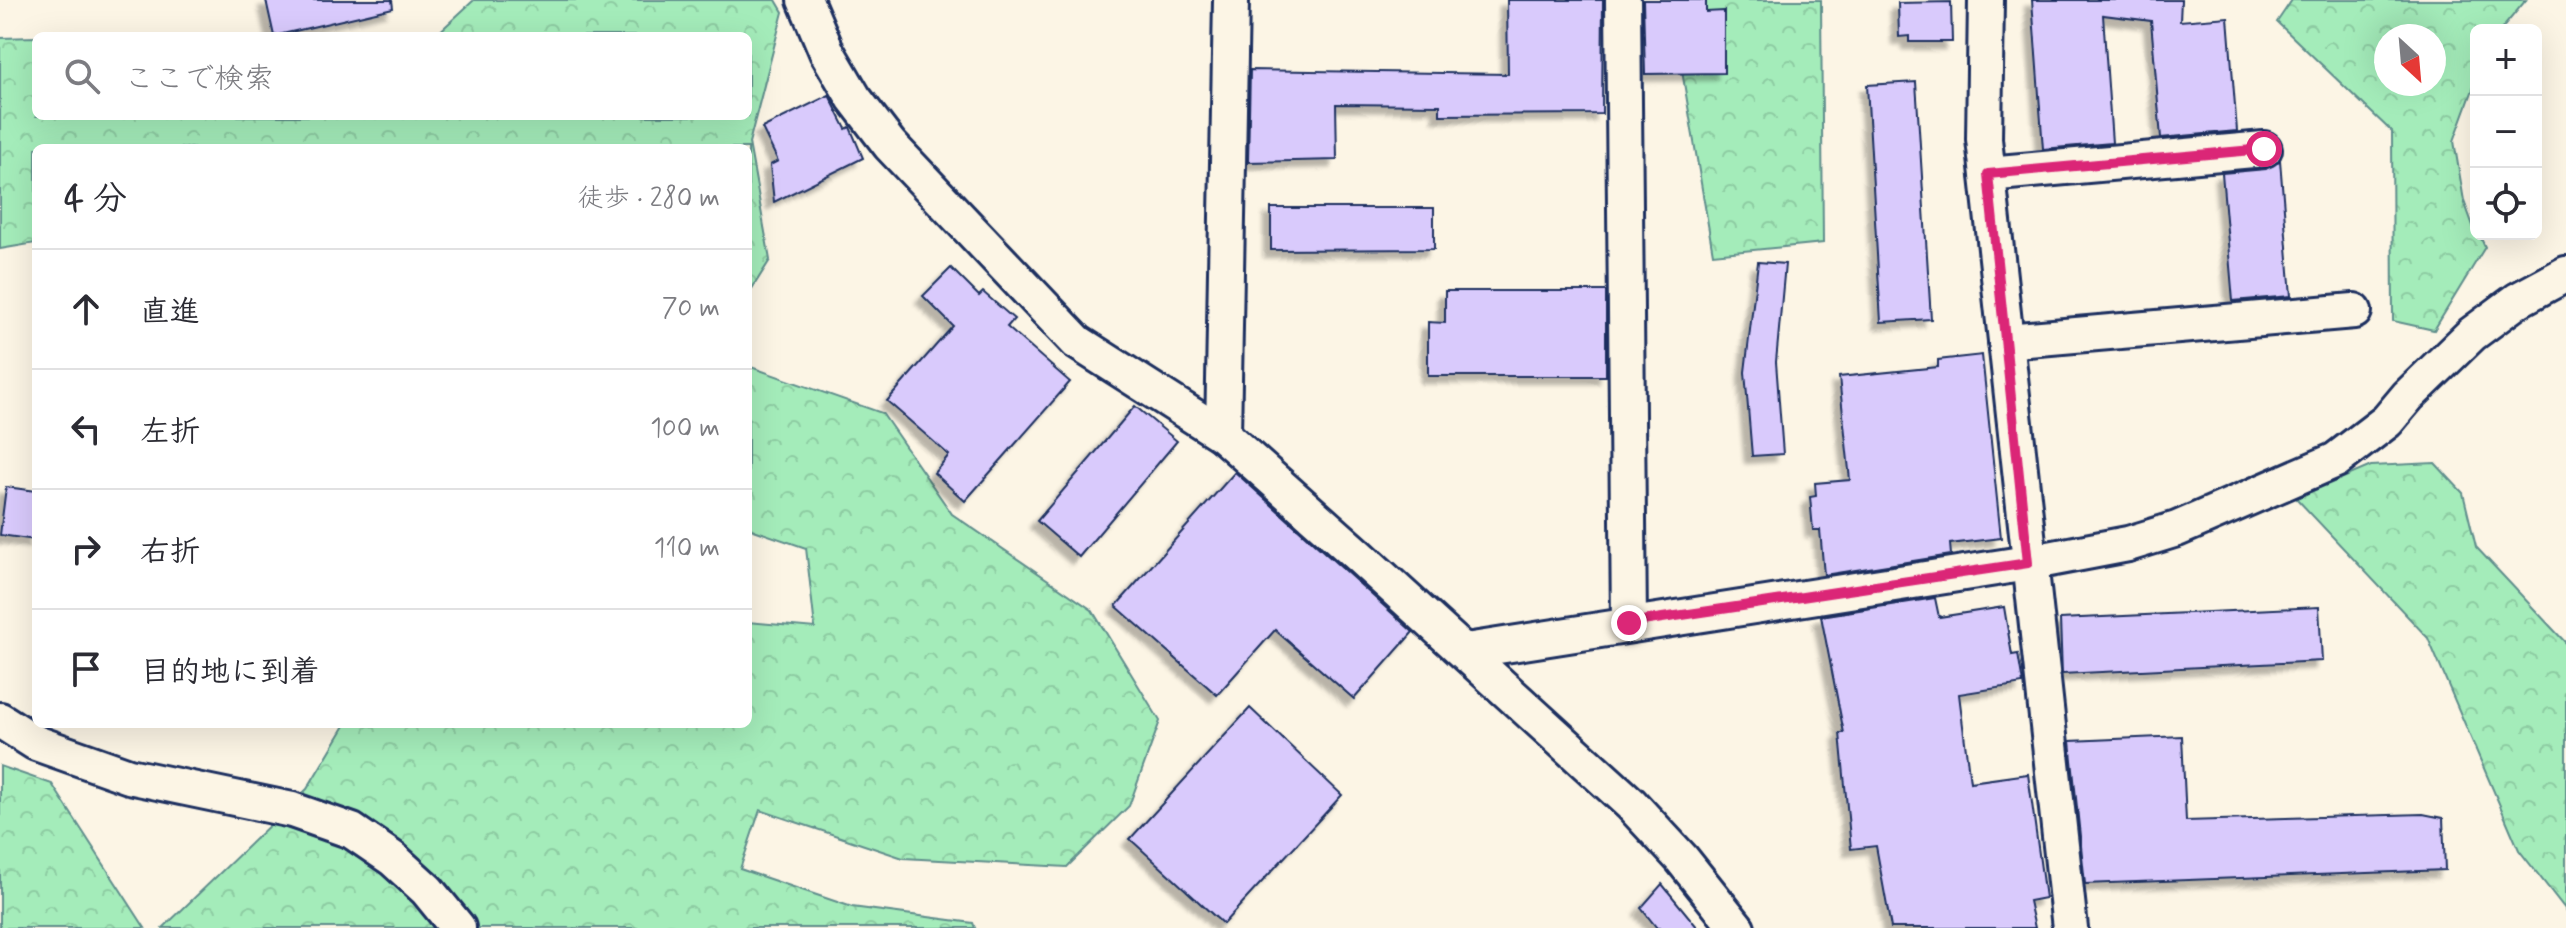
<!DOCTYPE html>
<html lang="ja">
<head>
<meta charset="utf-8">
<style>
	:root { --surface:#fff; --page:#f2f2f3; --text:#2b2b33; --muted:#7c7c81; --line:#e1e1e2 }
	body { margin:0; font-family:Mynerve,"Klee One",sans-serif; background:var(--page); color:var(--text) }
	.controls { position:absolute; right:24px; top:24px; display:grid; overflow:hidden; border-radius:12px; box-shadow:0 8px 32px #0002 }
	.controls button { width:72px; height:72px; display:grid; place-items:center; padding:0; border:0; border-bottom:2px solid var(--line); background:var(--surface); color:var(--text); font:40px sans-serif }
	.compass { position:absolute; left:2374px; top:24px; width:72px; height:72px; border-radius:50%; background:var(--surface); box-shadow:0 8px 32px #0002; rotate:154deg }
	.stop { position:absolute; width:24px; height:24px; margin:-18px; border:6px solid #db2777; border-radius:50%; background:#fff }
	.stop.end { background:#db2777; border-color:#fff; box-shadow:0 2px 8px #0008 }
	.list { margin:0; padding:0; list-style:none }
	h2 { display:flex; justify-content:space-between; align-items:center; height:104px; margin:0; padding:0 32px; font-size:34px }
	h2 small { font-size:26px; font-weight:400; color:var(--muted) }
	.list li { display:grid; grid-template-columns:52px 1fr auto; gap:24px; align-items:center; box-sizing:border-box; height:120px; padding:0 32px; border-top:2px solid var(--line) }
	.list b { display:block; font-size:30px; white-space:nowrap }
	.list em { font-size:26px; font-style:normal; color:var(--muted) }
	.icon { flex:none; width:44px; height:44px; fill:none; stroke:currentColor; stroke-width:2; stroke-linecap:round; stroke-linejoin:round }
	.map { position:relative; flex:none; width:2566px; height:928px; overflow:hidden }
	.search { position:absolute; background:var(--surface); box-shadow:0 8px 32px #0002; left:32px; top:32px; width:720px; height:88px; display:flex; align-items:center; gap:20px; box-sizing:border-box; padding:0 28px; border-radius:12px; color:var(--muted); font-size:30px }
	.panel { position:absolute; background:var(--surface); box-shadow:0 8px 32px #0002; left:32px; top:144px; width:720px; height:584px; border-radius:12px }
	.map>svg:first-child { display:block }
	.forest { fill:url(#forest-crowns); stroke:#608e8c; stroke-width:2; fill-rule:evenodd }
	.building { fill:#d9cafc; stroke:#1b2f5e; stroke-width:2; filter:url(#shadow) }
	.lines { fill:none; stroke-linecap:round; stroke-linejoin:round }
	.minor-casing { stroke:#1b2f5e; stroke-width:40 }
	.minor { stroke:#fcf5e5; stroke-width:34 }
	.route { stroke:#db2777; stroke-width:10 }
</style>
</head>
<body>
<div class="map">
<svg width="2566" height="928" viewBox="0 0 2566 928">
	<defs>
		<pattern id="forest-crowns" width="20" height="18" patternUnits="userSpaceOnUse" patternTransform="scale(2)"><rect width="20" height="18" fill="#a4ecba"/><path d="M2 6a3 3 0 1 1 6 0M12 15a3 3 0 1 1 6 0" fill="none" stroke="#8dcba2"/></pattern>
		<filter id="shadow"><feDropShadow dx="-7" dy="7" stdDeviation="2" flood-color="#0004"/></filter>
	</defs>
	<rect width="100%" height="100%" fill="#fcf5e5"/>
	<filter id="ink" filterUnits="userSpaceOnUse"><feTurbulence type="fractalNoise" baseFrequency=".0125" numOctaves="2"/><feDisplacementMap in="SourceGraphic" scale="16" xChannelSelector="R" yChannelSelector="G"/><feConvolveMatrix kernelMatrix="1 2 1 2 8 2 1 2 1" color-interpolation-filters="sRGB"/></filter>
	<g filter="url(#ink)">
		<!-- forest -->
		<g class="forest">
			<path d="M 474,0 L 776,0 L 783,12 L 749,143 L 770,260 L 748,295 L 748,148 L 36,148 L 36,243 L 0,249 L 0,38 L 36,37 L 36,116 L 748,116 L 748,36 L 435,36 Z"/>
			<path d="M 1670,0 L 1821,0 L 1823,243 L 1713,254 Z"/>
			<path d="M 2292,0 L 2526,0 L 2501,30 L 2476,30 L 2476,81 L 2454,141 L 2464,201 L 2476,234 L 2479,234 L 2485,247 L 2434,330 L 2393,321 L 2392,132 L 2277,22 ZM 2386,36 L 2434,36 L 2434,84 L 2386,84 Z"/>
			<path d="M 748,366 L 882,413 L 952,514 L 1092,610 L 1160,721 L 1129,806 L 1067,867 L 903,858 L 760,810 L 740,869 L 852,907 L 973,923 L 975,928 L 163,928 L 307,789 L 346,724 L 748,724 L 748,622 L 815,628 L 806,548 L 748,528 Z"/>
			<path d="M 2435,463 L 2463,493 L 2476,547 L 2566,643 L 2566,910 L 2519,850 L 2428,638 L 2296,498 L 2371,466 Z"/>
			<path d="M 0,766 L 52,784 L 145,928 L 0,928 Z"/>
		</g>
		<!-- building -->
		<g class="building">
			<path d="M 266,0 L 392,0 L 393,8 L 274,36 Z"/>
			<path d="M 1507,0 L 1603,0 L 1602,114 L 1440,115 L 1440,105 L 1336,104 L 1337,160 L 1248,162 L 1250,70 L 1508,74 Z"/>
			<path d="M 1643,0 L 1706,0 L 1706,12 L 1724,11 L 1724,73 L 1645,74 Z"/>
			<path d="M 2032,0 L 2181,0 L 2180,21 L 2228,17 L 2237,131 L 2161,138 L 2151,21 L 2103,15 L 2112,143 L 2043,149 Z"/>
			<path d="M 1951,2 L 1952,42 L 1909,42 L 1909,36 L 1899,37 L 1898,3 Z"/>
			<path d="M 1916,82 L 1931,319 L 1881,322 L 1867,85 Z"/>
			<path d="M 829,95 L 846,129 L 850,127 L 863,158 L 774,202 L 770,165 L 778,161 L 762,128 Z"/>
			<path d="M 2280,160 L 2291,296 L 2233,301 L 2222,173 L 2266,169 Z"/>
			<path d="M 1271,208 L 1434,208 L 1434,249 L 1271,250 Z"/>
			<path d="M 1758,262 L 1785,264 L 1776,362 L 1783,454 L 1752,456 L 1745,372 Z"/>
			<path d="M 951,268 L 979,296 L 983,292 L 1014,319 L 1007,327 L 1070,382 L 965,501 L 934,473 L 949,455 L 887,401 L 953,326 L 923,296 Z"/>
			<path d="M 1445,291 L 1606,291 L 1606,376 L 1428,376 L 1428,322 L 1445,323 Z"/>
			<path d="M 1982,355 L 2001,538 L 1950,544 L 1951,555 L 1824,575 L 1820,530 L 1813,530 L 1810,497 L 1816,496 L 1815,483 L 1850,480 L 1839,377 L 1938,367 L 1938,360 Z"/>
			<path d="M 1135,406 L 1177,441 L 1079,557 L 1037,521 Z"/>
			<path d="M 1235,472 L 1413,632 L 1354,699 L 1275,630 L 1217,695 L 1116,606 Z"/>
			<path d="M 6,487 L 36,491 L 36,540 L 0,535 Z"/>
			<path d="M 1935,598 L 1939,617 L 2004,607 L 2012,655 L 2018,654 L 2023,684 L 1959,694 L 1970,782 L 2028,774 L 2045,898 L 2029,901 L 2035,928 L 1891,928 L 1876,846 L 1851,849 L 1840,733 L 1844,733 L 1821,616 Z"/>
			<path d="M 2319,607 L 2322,661 L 2062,674 L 2060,619 Z"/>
			<path d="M 1250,708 L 1342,795 L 1223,924 L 1130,839 Z"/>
			<path d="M 2182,736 L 2186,821 L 2423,814 L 2443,818 L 2445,870 L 2085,884 L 2070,741 Z"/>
			<path d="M 1662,884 L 1698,928 L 1657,928 L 1641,908 Z"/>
		</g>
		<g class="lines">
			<!-- minor casing -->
			<g class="minor-casing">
				<g id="minor">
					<path d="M 805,0 L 827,52 L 854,98 L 890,145 L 1077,342 L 1223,435 L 1359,556 L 1631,804 L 1682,859 L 1737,928"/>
					<path d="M 1623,0 L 1629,623"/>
					<path d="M 1986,0 L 1984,139 L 2070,928"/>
					<path d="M 1988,174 L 2264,149"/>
					<path d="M 2006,341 L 2354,311"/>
					<path d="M 1223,435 L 1231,0"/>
					<path d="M 1466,651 L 2028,563 L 2128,544 L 2177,529 L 2336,460 L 2387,421 L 2408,396 L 2472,334 L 2518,300 L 2566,274"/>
					<path d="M 0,720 L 36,743 L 129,776 L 292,810 L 352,831 L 393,859 L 427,890 L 458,928"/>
				</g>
			</g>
			<!-- minor -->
			<use href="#minor" class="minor"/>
		</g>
	</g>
	<g class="lines" filter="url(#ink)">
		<!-- route -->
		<path class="route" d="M 1629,623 L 2028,563 L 1988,174 L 2264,149"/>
	</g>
</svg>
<div class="controls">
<button>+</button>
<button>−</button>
<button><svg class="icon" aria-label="locate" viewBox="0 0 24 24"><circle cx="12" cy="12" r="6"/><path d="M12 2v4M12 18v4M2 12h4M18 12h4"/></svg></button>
</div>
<svg class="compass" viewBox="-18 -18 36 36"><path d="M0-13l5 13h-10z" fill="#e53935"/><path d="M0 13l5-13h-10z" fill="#7c7c81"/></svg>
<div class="stop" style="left:2264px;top:149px"></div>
<div class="stop end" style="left:1629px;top:623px"></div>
<div class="search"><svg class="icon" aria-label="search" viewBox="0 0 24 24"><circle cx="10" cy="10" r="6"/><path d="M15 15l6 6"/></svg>ここで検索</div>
<section class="panel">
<h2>4 分<small>徒歩 · 280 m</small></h2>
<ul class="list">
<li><svg class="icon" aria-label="ahead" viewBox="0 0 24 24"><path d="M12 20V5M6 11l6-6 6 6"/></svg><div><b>直進</b></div><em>70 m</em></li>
<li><svg class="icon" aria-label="left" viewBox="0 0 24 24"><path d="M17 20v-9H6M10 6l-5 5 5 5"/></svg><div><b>左折</b></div><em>100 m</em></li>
<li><svg class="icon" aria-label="right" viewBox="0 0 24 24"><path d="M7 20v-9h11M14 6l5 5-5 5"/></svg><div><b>右折</b></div><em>110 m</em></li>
<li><svg class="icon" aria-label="arrive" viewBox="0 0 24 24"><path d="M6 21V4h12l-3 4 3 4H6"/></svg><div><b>目的地に到着</b></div></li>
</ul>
</section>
</div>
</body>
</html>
